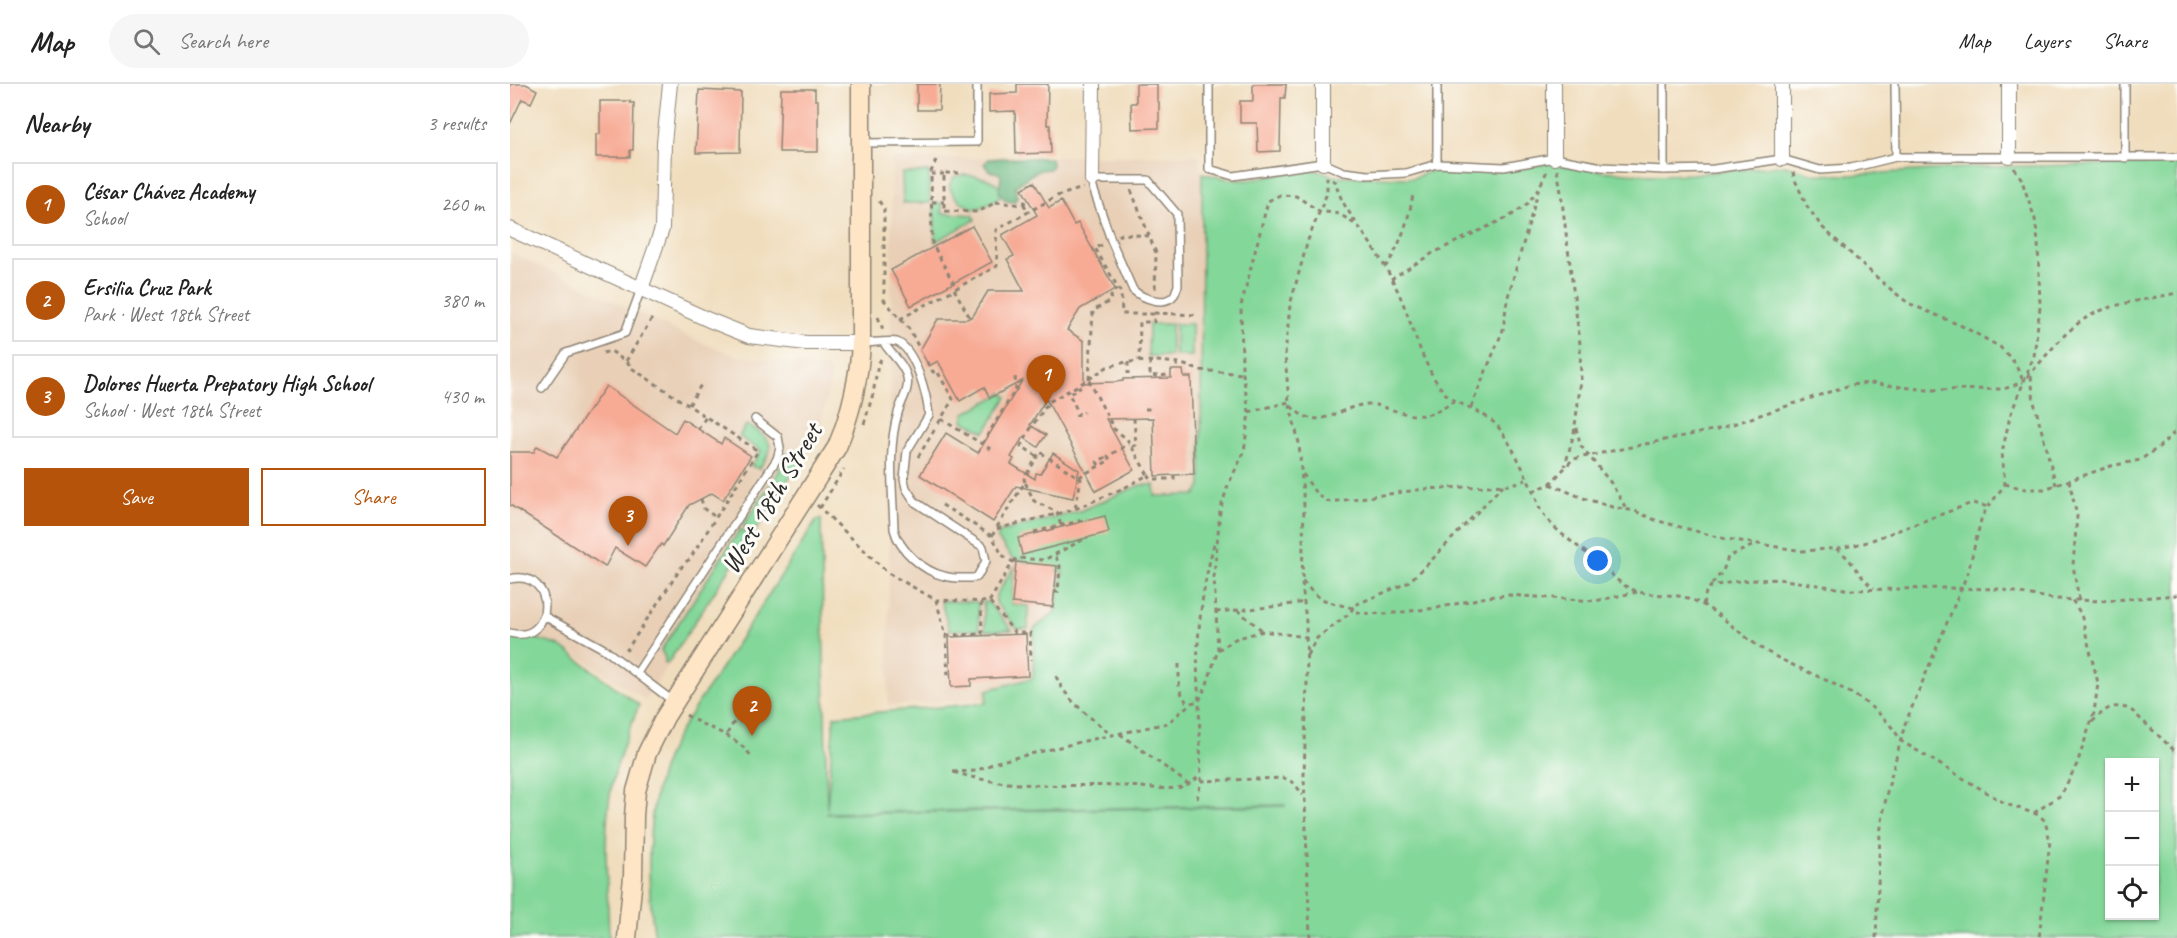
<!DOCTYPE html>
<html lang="en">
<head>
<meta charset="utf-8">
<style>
	:root { --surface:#fff; --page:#f6f6f6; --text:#222; --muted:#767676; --line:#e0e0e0; --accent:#b45309 }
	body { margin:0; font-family:Caveat,sans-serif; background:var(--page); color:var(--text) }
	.controls { position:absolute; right:18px; bottom:18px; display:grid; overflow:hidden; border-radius:0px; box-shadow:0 2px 4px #0004 }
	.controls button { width:54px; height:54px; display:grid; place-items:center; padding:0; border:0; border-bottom:2px solid var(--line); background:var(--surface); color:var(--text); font:30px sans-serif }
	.you { position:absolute; left:1088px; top:477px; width:21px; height:21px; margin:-15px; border:4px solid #fff; border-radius:50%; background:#1a73e8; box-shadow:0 0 0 9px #1a73e833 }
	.badge { display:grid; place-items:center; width:39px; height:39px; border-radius:50%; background:var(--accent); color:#fff; font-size:20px; font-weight:700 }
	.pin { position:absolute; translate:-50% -50px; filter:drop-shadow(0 2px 3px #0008) }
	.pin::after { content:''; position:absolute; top:32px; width:21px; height:18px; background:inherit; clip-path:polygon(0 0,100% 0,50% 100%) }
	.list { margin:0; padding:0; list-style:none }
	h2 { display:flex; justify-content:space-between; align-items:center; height:78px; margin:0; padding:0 24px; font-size:26px }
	h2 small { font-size:20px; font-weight:400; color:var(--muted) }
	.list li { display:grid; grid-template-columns:39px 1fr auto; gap:18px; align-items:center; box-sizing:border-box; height:84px; margin:0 12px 12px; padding:0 12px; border:2px solid var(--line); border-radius:0px }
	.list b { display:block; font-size:22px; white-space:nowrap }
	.list p { margin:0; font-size:20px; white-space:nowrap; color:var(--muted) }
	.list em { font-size:20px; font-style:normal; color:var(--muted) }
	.actions { display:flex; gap:12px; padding:18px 24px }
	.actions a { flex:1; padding:14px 0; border:2px solid var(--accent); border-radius:0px; text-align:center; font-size:21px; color:var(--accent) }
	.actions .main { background:var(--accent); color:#fff }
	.icon { flex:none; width:33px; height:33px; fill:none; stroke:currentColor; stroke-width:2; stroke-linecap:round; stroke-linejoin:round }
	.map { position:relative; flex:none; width:1667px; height:854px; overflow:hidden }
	header { display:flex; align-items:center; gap:36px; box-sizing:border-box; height:84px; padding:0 30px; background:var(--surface); border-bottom:2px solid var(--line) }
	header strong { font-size:28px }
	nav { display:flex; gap:33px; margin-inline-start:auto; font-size:21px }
	.search { width:420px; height:54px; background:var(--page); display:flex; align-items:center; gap:15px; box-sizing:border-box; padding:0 21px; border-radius:33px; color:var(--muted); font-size:22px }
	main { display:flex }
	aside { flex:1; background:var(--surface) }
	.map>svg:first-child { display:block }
	.built { fill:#e8cfb6 }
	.green { fill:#83d799; stroke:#578162; stroke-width:1.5; fill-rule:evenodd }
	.forest { fill:#6ab881; stroke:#4a7256; stroke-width:1.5 }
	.building { fill:#f7ab95 }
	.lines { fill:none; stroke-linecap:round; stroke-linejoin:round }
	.lane-casing { stroke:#8e8474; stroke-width:10 }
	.street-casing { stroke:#8e8474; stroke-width:16 }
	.secondary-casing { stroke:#8e8474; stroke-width:21 }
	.path { stroke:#8e8474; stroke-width:3; stroke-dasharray:4.5 4.5; stroke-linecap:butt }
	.lane { stroke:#fff; stroke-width:7 }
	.street { stroke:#fff; stroke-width:14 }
	.secondary { stroke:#fee5c5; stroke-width:18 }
	.labels { text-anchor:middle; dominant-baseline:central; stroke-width:6; stroke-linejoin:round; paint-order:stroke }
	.street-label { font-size:28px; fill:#2b2b2b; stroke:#fdfcf7 }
</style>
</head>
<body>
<header>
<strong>Map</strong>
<div class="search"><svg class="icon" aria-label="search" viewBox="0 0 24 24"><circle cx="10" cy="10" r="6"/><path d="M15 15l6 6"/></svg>Search here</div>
<nav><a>Map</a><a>Layers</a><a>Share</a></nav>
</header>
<main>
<aside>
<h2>Nearby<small>3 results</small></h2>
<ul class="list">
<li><span class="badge">1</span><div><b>César Chávez Academy</b><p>School</p></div><em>260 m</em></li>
<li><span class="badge">2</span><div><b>Ersilia Cruz Park</b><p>Park · West 18th Street</p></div><em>380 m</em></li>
<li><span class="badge">3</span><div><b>Dolores Huerta Prepatory High School</b><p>School · West 18th Street</p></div><em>430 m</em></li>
</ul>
<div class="actions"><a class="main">Save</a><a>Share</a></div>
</aside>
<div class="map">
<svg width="1667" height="854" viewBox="0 0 1667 854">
	<rect width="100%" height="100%" fill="#fdfcf7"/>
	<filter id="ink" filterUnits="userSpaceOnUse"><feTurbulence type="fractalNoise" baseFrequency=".0167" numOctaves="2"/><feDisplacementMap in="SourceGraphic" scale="12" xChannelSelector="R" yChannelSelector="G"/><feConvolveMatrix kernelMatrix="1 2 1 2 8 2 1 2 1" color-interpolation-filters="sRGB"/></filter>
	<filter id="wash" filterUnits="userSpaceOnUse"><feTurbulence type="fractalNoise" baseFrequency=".008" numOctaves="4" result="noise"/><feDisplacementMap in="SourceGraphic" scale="24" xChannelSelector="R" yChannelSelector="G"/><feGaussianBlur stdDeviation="1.35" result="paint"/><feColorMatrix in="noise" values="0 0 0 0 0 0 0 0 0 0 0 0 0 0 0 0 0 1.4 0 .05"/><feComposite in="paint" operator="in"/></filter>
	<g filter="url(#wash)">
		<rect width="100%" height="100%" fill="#f0ddbd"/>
		<!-- built -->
		<g class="built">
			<path d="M 690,71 L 694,420 L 544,610 L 378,622 L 382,75 Z"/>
			<path d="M 0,168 L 192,259 L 229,272 L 319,284 L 322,291 L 311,338 L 296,372 L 135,616 L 51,561 L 20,552 L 0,552 Z"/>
		</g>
		<!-- green -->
		<g class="green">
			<path d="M 1036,79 L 1092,87 L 1143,91 L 1181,90 L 1276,81 L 1304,90 L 1340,91 L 1469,83 L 1667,79 L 1667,854 L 145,854 C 137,806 136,743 149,696 C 159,656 186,623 208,589 C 241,538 274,487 307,436 L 311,435 L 317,725 L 324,632 L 476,619 L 477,606 L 523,594 L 524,545 L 545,528 L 553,488 L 502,474 L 487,454 L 490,448 L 570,427 L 630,401 L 644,401 L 645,412 L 685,411 L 691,403 L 692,89 C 710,93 726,98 744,95 C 772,92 797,79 824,92 L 903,94 L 930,83 L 952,87 L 1006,85 ZM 1600,678 L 1644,678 L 1644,832 L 1600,832 ZM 775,721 L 775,722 L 317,730 L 317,729 Z"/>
			<path d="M 419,88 L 420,119 L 393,119 L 392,89 Z"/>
			<path d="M 453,91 C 489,91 513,114 464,125 C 452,120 444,114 439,102 L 444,93 Z"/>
			<path d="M 424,119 L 432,119 L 432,129 L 463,131 L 465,136 L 425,158 Z"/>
			<path d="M 639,240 L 661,240 L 661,272 L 638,272 Z"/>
			<rect x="665" y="240" width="17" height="32"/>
			<path d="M 493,309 L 497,313 L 475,348 L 453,337 L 455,329 Z"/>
			<path d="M 236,341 C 241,343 244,345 249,348 C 268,362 259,370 249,385 L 241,382 L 251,367 L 230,353 L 230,351 Z"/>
			<path d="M 284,367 L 295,371 L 270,408 L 267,407 L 261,416 L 259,414 L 268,400 L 264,396 L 278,369 Z"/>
			<path d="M 259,401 L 263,401 L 254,415 L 262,421 L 244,449 L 233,442 Z"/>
			<path d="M 230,445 L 241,452 L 158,579 L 155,580 L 155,574 L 151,566 Z"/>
			<path d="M 504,483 L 502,520 L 518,522 L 518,545 L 507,545 L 486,519 L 486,511 Z"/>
			<path d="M 431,517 L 468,518 L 469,546 L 439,546 Z"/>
			<path d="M 473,518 L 478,518 L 502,546 L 475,547 Z"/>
			<path d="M 0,553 L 21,553 L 50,562 L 129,621 C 118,649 107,676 101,705 C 92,753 98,805 99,854 L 0,854 Z"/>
		</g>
		<!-- forest -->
		<path class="forest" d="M 492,74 L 541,74 L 542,81 L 540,85 C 522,86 519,93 505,103 L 507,113 L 504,118 L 496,117 L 489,108 L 491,92 L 489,89 L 479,87 L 474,80 L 479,75 Z"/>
		<g id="blocks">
			<!-- building -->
			<g class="building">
				<path d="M 0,0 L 16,0 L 27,6 L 21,19 L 12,15 L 0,40 Z"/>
				<path d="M 407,0 L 430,0 L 429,26 L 407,26 Z"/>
				<path d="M 507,0 L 538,0 L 537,41 L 540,41 L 541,69 L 506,70 L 505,27 L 479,28 L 479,10 L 507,9 Z"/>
				<path d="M 626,0 L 647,0 L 647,17 L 649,18 L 649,44 L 622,45 L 621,19 L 626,19 Z"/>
				<path d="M 743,0 L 776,0 L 775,14 L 771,14 L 770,67 L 748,68 L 747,39 L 730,39 L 730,17 L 743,17 Z"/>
				<path d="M 271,5 L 305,5 L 305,16 L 308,16 L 308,68 L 269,68 Z"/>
				<path d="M 189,6 L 231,8 L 230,68 L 186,69 Z"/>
				<path d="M 90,17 L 120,17 L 120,19 L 124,19 L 123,66 L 120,66 L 120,73 L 86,73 L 86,50 L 90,50 Z"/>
				<path d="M 524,98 L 539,124 L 551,117 L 564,141 L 568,139 L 605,205 L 570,225 L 557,246 L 574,257 L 574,299 L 604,298 L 613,297 L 613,295 L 661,294 L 661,286 L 673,286 L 674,293 L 681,293 L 684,390 L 645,392 L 643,334 L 596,335 L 624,386 L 586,407 L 536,315 L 520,341 L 536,351 L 528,363 L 513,353 L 501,373 L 504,375 L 501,380 L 525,395 L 526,389 L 530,390 L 543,369 L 569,386 L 563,414 L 506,402 L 483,438 L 410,391 L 436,349 L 468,369 L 512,297 L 480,314 L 474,303 L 450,317 L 428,277 L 419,282 L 410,266 L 428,235 L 457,235 L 463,232 L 478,207 L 514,207 L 497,175 L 504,172 L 492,151 L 527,131 L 512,105 Z"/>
				<path d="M 462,142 L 482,178 L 401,222 L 381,186 Z"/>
				<path d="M 96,302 L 165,349 L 173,335 L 211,360 L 214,354 L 241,372 L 213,416 L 202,409 L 179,421 L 153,462 L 151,460 L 135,483 L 105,464 L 95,483 L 0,421 L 0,368 L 24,368 L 27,362 L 47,373 Z"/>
				<path d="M 595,432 L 599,448 L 512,471 L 508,454 Z"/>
				<path d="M 506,478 L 547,482 L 543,523 L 502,519 Z"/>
				<path d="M 516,550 L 518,592 L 461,595 L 461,602 L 441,603 L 439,553 Z"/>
			</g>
		</g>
	</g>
	<g filter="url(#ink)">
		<use href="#blocks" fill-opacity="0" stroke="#8e8474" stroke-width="1.5"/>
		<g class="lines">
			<!-- lane casing -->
			<g class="lane-casing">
				<g id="lane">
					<path d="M 699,0 L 699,85 L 723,92 L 813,79 L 834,88 L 858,91 L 896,89 L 927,80 L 994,83 L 1044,74 L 1092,83 L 1154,86 L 1204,85 L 1272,75 L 1310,86 L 1341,84 L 1386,73 L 1667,73"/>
					<path d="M 927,0 L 927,80"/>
					<path d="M 1385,0 L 1386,73"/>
					<path d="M 1615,0 L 1615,74"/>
					<path d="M 351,59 L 467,58 L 467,0"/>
					<path d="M 1154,86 L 1154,0"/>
					<path d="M 582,96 L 638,96 L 667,130 L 668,202 C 666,205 666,209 664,211 C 655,223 632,214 623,206 L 601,156 L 583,104 Z"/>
					<path d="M 354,259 C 361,259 381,256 387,258 C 406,266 417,312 419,331 L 397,367 L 394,395 L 396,404 L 405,418 L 473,463 L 476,477 L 467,493 L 463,494 C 454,494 443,495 434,492 C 413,487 389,466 384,445 C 383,408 377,365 388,329 C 391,317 400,306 397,293 C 393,278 381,271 374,259"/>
					<path d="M 32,304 L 56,269 L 115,249 L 131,205"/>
					<path d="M 0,495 C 47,484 46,561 0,549"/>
					<path d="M 34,532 L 94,565 L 164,618"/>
					<path d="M 127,589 L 267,375 L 270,364 L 268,353 L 245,335"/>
				</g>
			</g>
			<!-- street casing -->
			<g class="street-casing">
				<g id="street">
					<path d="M 1044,0 L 1044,74"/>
					<path d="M 1499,72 L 1499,0"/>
					<path d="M 1272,75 L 1272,0"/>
					<path d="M 813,79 L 813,0"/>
					<path d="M 582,96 L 583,0"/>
					<path d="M 0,145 L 199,236 L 239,252 L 296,259 L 351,259"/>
					<path d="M 131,205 L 152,145 L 154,59 L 160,0"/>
				</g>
			</g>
			<!-- secondary casing -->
			<g class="secondary-casing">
				<path id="secondary" d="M 117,854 L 123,793 L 124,732 L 126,707 L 137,669 L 155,633 L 327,363 C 341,329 349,296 351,259 L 351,0"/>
			</g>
			<!-- path -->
			<g class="path">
				<path d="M 426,76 L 421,88 L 422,159 L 446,204"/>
				<path d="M 1047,86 L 1050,101 L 1070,260 L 1071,296 L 1064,349 L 1055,382"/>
				<path d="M 1283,88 L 1284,94 L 1297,122 L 1312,143 L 1373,199 L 1398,219 L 1454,243 L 1490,263 L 1504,278 L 1514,298"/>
				<path d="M 449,89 L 434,89 L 434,127 L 468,128 L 486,118"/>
				<path d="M 421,90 L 434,90"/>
				<path d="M 822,96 L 826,98 C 829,116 841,131 851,146 C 866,167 880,189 890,212 C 903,242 912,281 933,307 C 945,322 974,325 989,344 C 1004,364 1015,389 1025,412 C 1027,416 1028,421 1030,425 C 1043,448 1071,463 1090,480 C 1099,488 1107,497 1117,503 C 1137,515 1162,507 1183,516 C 1210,528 1230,551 1254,566 C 1301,594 1362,606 1391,657 L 1496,720 L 1529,731 L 1535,737 L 1540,757 L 1529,854"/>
				<path d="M 621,106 L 646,169 L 645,207"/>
				<path d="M 369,117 L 374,125 L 374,216 L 400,246 L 408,262"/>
				<path d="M 422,118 L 434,118"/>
				<path d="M 486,118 L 514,121 L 519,128"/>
				<path d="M 514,121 L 516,113"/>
				<path d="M 608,152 L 612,150 L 639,152"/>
				<path d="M 592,161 L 585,164 L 611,209 L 612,230 L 644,230 L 644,238 L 630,238 L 629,277"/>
				<path d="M 875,183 C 889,166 900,132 903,110"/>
				<path d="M 881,195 L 923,169 L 1002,131 L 1017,120 L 1028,106 L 1038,85"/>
				<path d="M 444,205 L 460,234"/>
				<path d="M 644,229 L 688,231"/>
				<path d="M 368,233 L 374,248"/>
				<path d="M 390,235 L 487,182 L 486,146 L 547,112 L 573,104"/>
				<path d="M 93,269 L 101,267 L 119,280 L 120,283 L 248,367 L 179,476 L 175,478 L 116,567"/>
				<path d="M 116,277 L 144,231"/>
				<path d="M 640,277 L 640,292 L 661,291"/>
				<path d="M 417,278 L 423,288 L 427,287 L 443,315 L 428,340"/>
				<path d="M 618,278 L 618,290"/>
				<path d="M 667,278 L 667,286"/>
				<path d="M 1521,292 L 1524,318 L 1546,401"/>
				<path d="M 1517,293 C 1538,271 1557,242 1585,229 C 1610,218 1640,215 1667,209"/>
				<path d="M 579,295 L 597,283 L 616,278 L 647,277 L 669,279 L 689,286 L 733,290"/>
				<path d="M 568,302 L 570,304 L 559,310 L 569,330"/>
				<path d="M 179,321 L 192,299"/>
				<path d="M 781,322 C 808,351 828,322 858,320 C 864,320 870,322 876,324 C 909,334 916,336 946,316"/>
				<path d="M 961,323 L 993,246 L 997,216 L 1028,108"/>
				<path d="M 635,325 L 643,325"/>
				<path d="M 739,328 L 779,318"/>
				<path d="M 565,332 L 574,328"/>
				<path d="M 431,335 L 482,366"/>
				<path d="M 354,340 L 363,310 L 368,280 L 373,272"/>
				<path d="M 1066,344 L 1071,362 L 1101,399 L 1117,426"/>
				<path d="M 188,345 L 196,333"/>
				<path d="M 472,360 L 506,305 L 505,292"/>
				<path d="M 622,363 L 626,361 L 624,335"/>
				<path d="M 527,372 L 511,362 L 522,342 L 539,318 L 579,295 L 583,227 L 600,217 L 602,208 L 608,205"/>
				<path d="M 408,373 L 425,345"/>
				<path d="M 589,381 L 587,378 L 598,372"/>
				<path d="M 793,390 L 807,411 L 820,418 L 915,405 L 998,401 L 1016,396"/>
				<path d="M 638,391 L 641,395 L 664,395 L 664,391"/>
				<path d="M 569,393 L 600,376 L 598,372 L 619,360"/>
				<path d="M 1559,396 L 1567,432 L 1563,481 L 1569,516"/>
				<path d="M 262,397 L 266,400 L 257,414 L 263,418 L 268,409 L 272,411"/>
				<path d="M 515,398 L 514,395 L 530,368 L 571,395 L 565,425"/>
				<path d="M 1040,400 L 1073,414 L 1102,423 L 1125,427 L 1145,436 L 1211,454 L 1293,467 L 1330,464 L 1354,459 L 1462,419 L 1479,423"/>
				<path d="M 1495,400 L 1516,405 L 1534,405 L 1601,382 L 1630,376 L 1649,363 L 1667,346"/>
				<path d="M 1023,407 L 1040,400 L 1063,375 L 1208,345 L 1340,301 L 1360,299 L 1417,306 L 1494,305 L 1513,298"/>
				<path d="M 191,415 L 194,425 L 207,434"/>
				<path d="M 307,421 L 378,489 L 426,516 L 479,518 L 503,478 L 492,471 L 482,452 L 429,419"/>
				<path d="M 310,424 L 334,385"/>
				<path d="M 487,443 L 515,398 L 524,417 L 547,428 L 551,442"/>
				<path d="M 234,444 L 245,452"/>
				<path d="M 524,448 L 577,435"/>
				<path d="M 482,452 L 486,445 L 563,426 L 616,403 L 638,391 L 617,355 L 604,345 L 578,295"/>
				<path d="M 1326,465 C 1343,474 1347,492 1364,504"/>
				<path d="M 503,478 L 507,474 L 534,476 L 578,453"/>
				<path d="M 793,497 C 808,518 819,518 843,524 L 847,520 L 897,499 L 915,483 L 993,401"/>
				<path d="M 1202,500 L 1213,487 L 1218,473 L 1246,460"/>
				<path d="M 544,508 L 548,508 L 550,482 L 545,471"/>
				<path d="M 426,516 L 436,551 L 438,593"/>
				<path d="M 480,518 L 505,549 L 520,549 L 521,576"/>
				<path d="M 1193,521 L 1196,508 L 1201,502 L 1229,497 L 1268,495 L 1341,506 L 1434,504 L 1488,505 L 1544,515 L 1590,517 L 1667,511"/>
				<path d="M 727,526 L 753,547"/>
				<path d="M 706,528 L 771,522 L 794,518"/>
				<path d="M 436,551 L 472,550 L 471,517"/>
				<path d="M 708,566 L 725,555 L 753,547 L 796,553"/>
				<path d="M 797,571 L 807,554 L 840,529 L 843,524 L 849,529 L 875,530 L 927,524 L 977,513 L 998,511 L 1085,517 L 1127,508"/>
				<path d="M 669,580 L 669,605 L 678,621"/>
				<path d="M 546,592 C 555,616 582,634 601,651"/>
				<path d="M 176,631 C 200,647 223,648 242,673"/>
				<path d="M 1582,638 C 1596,625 1600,619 1620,625 L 1667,669"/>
				<path d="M 217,650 L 229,629"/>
				<path d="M 610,650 L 678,700"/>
				<path d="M 443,688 L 466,687 L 487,678 L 579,656 L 658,639 L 681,619 L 689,617 C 684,564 691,508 705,456"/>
				<path d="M 444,688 C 498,706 558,700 615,702 C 631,702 649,706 666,704 C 675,703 683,697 690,692"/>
				<path d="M 691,697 L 774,694 L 784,699 L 793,711"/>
				<path d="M 687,715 L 691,697 L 689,617 L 697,600 L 708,566 L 704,493 L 710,427 L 718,401 L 734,368 L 739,328 L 732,284 L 731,222 L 758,117 L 770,111 L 786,112 L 809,127 L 830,130 L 846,141"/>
				<path d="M 1524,729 L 1551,711 L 1567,680 L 1584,629 L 1588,599 L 1571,530 L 1562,516"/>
				<path d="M 800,854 L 794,691 L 797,598 L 796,538 L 792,499 L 794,422 L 789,359 L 779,318 L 775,271 L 780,221 L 798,156 L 817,109 L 817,92"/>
				<path d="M 1366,854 L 1370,749 L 1377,708 L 1395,640 L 1458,488 L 1472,432 L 1495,400 L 1492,369 L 1500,332 L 1524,272 L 1530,223 L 1528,157 L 1525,135 L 1511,94 L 1504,84"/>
			</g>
			<!-- lane -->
			<use href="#lane" class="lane"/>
			<!-- street -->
			<use href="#street" class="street"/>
			<!-- secondary -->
			<use href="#secondary" class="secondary"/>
		</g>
	</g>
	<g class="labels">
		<!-- street labels -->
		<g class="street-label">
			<text transform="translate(261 414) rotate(-59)">West 18th Street</text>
		</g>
	</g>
</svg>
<div class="controls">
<button>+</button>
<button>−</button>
<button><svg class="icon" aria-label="locate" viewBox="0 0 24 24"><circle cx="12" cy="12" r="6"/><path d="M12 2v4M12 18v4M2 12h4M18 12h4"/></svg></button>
</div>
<div class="you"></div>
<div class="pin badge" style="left:536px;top:321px">1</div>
<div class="pin badge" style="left:242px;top:652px">2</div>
<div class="pin badge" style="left:118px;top:462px">3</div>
</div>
</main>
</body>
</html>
